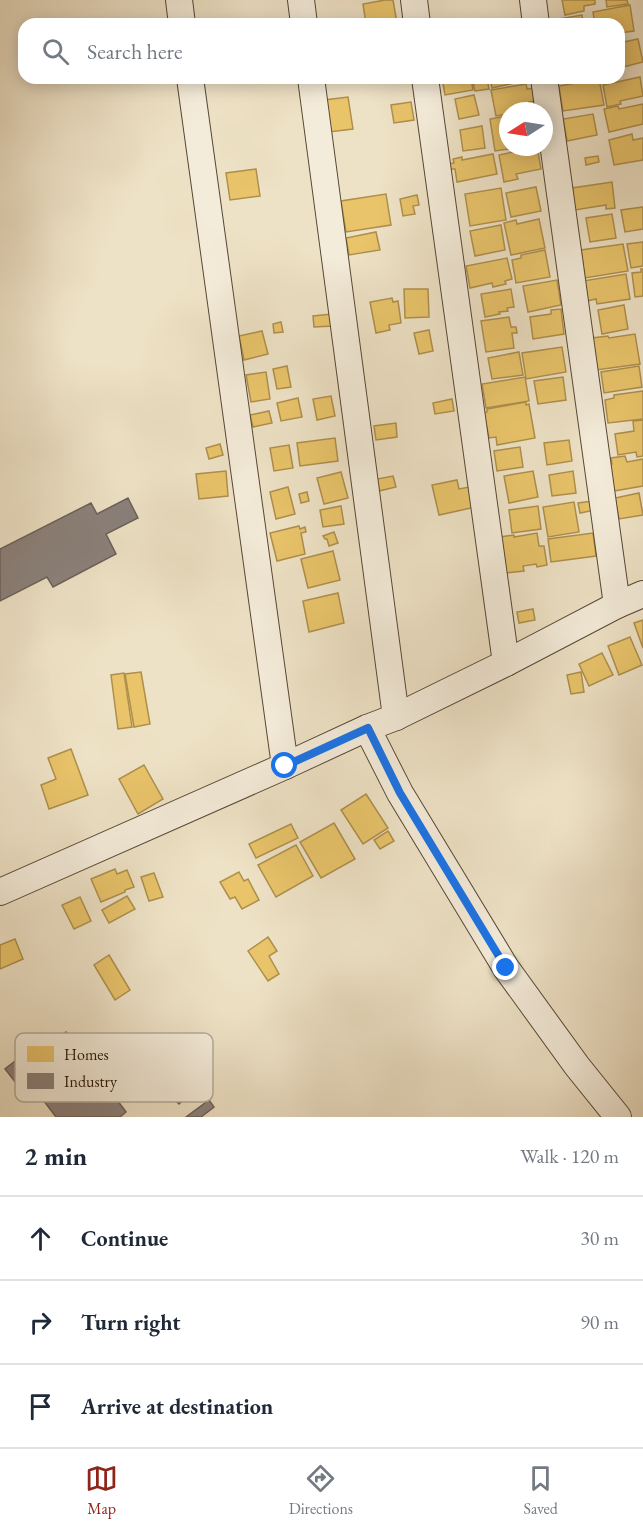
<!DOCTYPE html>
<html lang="en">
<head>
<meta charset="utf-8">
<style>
	:root { --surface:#fff; --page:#f6f6f7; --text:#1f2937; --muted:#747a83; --line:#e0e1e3; --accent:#8f2418 }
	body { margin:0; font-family:"EB Garamond",serif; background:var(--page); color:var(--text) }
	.compass { position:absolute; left:499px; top:102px; width:54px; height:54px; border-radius:50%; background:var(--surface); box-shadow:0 3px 15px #0003; rotate:258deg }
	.stop { position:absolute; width:18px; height:18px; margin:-14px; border:4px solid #1a73e8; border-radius:50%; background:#fff }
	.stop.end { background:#1a73e8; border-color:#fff; box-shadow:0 2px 6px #0008 }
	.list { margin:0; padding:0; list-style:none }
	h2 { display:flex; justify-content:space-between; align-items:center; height:78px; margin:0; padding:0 24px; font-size:26px }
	h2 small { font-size:20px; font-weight:400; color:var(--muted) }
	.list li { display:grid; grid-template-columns:39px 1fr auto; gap:18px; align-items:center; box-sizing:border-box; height:84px; padding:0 24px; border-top:2px solid var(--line) }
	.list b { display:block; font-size:22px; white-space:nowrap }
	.list em { font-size:20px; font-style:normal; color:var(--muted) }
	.icon { flex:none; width:33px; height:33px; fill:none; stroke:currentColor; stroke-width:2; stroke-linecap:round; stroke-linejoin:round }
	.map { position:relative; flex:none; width:643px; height:1117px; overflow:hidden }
	.search { position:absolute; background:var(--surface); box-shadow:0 3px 15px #0003; left:18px; right:18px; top:18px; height:66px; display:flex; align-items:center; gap:15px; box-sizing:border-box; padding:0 21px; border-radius:18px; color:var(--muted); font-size:22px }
	.sheet { height:330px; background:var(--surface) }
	nav { display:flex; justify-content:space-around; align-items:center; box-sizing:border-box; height:84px; border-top:2px solid var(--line); background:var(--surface); font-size:16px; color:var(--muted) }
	nav a { display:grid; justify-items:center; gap:3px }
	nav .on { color:var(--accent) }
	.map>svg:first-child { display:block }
	.homes { fill:#e9c46a; stroke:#ae8f4c; stroke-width:1.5 }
	.industry { fill:#8a817c; stroke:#6c6058; stroke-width:1.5 }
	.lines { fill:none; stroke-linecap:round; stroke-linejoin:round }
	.minor-casing { stroke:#574735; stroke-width:28 }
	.minor { stroke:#f4ecda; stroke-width:26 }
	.route { stroke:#1a73e8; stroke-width:8 }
	.key { fill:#f4ecda; stroke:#b6ab9a; stroke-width:1.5 }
	.key-label { font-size:16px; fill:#251305 }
</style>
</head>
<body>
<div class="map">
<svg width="643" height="1117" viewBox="0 0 643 1117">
	<rect width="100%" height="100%" fill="#eee2c6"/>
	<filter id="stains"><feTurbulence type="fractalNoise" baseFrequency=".00333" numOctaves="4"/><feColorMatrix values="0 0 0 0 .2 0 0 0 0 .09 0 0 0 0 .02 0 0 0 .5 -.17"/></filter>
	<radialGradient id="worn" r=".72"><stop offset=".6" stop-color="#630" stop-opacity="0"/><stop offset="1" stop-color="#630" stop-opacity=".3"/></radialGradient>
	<!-- homes -->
	<g class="homes">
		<path d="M 385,0 L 393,0 L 397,23 L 366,24 L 363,4 Z"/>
		<path d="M 562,0 L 595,0 L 595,4 L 584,6 L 584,11 L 565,15 Z"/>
		<path d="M 606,0 L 627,0 L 628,4 L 607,7 Z"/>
		<path d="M 630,5 L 634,31 L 619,33 L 619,24 L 595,24 L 593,12 Z"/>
		<path d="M 582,15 L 583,24 L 559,24 L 558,19 Z"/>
		<path d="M 638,39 L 643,62 L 619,68 L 619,43 Z"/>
		<path d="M 640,77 L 643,96 L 620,101 L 621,104 L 607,107 L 603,85 Z"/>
		<path d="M 442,78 L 471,78 L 473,90 L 445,95 Z"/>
		<path d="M 472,78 L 487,78 L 489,89 L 475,91 Z"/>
		<path d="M 490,78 L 513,78 L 514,83 L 492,88 Z"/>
		<path d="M 581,78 L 599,78 L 604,105 L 563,111 L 559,86 L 582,82 Z"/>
		<path d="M 526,84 L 527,89 L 535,88 L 537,101 L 529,102 L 530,110 L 508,111 L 508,114 L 496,116 L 491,90 Z"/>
		<path d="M 474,95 L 479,115 L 459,119 L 455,99 Z"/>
		<path d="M 348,97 L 353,129 L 329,132 L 324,100 Z"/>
		<path d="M 411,102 L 414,120 L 394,123 L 391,105 Z"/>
		<path d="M 643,104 L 643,124 L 609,132 L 604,109 L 618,106 L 619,109 Z"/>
		<path d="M 593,114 L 597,135 L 567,141 L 563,119 Z"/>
		<path d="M 507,116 L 508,147 L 515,148 L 495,151 L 490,119 Z"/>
		<path d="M 482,126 L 485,148 L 463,151 L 460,130 Z"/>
		<path d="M 632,134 L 633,140 L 643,138 L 643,160 L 614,165 L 609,140 Z"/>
		<path d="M 537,147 L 541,169 L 516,174 L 518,179 L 504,182 L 499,155 Z"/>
		<path d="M 493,154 L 497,174 L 457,182 L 455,169 L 450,169 L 449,164 L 454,163 L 453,159 L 462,157 L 462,160 Z"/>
		<path d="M 598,156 L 599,162 L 586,165 L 585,158 Z"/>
		<path d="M 256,169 L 260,196 L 230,200 L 226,173 Z"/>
		<path d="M 612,182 L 615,208 L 606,209 L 606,205 L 575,210 L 572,188 Z"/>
		<path d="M 536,187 L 541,211 L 511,217 L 506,193 Z"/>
		<path d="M 501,188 L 506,220 L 470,226 L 465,194 Z"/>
		<path d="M 386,194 L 391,225 L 346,232 L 341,201 Z"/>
		<path d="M 417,195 L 419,205 L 413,206 L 415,214 L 403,216 L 400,199 Z"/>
		<path d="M 643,207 L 643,229 L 625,232 L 621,210 Z"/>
		<path d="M 612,214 L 616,238 L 590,242 L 586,218 Z"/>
		<path d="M 539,219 L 545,248 L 511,255 L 504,223 L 516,220 L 517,224 Z"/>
		<path d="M 501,225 L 505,250 L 475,256 L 470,231 Z"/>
		<path d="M 376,232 L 380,250 L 349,255 L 346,238 Z"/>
		<path d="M 643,242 L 643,266 L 631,268 L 627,244 Z"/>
		<path d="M 623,244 L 628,271 L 585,278 L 581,250 Z"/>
		<path d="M 545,250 L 550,277 L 516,283 L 512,260 L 521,258 L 521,255 Z"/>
		<path d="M 507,258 L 512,279 L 505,281 L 506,284 L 493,287 L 492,283 L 470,288 L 466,266 Z"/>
		<path d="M 641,269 L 643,269 L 643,296 L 635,297 L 632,273 L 641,272 Z"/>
		<path d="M 626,274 L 630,299 L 597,304 L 596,299 L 587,301 L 583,281 Z"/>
		<path d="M 557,280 L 561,305 L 528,312 L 523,286 Z"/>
		<path d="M 404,289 L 428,289 L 429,317 L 405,318 Z"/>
		<path d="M 511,289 L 514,307 L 507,308 L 508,311 L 499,312 L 500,314 L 485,317 L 481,294 Z"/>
		<path d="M 392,298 L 393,302 L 398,301 L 401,323 L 389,325 L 390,330 L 376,333 L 370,302 Z"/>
		<path d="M 624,305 L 628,329 L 602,334 L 598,310 Z"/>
		<path d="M 561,309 L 564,334 L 533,339 L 530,317 L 551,314 L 551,310 Z"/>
		<path d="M 332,314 L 333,326 L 314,327 L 313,316 Z"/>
		<path d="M 509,317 L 511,327 L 516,327 L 517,333 L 512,333 L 514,348 L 486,352 L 481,321 Z"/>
		<path d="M 281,322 L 283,332 L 274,333 L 273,324 Z"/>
		<path d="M 429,330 L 433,351 L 419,354 L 414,333 Z"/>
		<path d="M 262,331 L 268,354 L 244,360 L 239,336 Z"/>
		<path d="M 635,334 L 640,364 L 596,370 L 592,338 L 608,336 L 609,338 Z"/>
		<path d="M 562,347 L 566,372 L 526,379 L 522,353 Z"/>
		<path d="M 519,352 L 523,375 L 492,379 L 488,358 Z"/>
		<path d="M 287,366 L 291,387 L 277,389 L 273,369 Z"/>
		<path d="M 639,366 L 642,387 L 604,393 L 601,372 Z"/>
		<path d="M 266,372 L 270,399 L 251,402 L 246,375 Z"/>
		<path d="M 525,377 L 529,401 L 486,408 L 482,384 Z"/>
		<path d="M 563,377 L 566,400 L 538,404 L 534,381 Z"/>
		<path d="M 643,391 L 643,419 L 608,423 L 605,400 L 614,398 L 614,395 Z"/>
		<path d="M 331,396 L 335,416 L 317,420 L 313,399 Z"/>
		<path d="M 298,398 L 302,417 L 281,421 L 277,403 Z"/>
		<path d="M 452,399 L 454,411 L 435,414 L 433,403 Z"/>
		<path d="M 526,402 L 526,405 L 529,404 L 535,438 L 497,445 L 496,437 L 489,438 L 484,413 L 487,412 L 487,409 Z"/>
		<path d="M 269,411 L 272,423 L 253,427 L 250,415 Z"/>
		<path d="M 643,420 L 643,456 L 637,457 L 636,452 L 618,455 L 615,434 L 634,431 L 633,421 Z"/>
		<path d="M 396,423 L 397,437 L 376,440 L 374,426 Z"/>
		<path d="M 335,438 L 338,461 L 300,466 L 297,443 Z"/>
		<path d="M 569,440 L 572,461 L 547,465 L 544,443 Z"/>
		<path d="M 220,444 L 223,455 L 209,459 L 206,448 Z"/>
		<path d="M 289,445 L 293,468 L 274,471 L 270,448 Z"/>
		<path d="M 520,447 L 523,467 L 497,471 L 494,451 Z"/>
		<path d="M 625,456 L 627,462 L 643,459 L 643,486 L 608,492 L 608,465 L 612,464 L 611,458 Z"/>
		<path d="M 226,471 L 228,496 L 199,499 L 196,474 Z"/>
		<path d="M 533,471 L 538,497 L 509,503 L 504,476 Z"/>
		<path d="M 573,471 L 576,493 L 552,496 L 549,475 Z"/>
		<path d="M 341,472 L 348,498 L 324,504 L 317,478 Z"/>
		<path d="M 393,476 L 396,487 L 379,491 L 377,479 Z"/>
		<path d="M 457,480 L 459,489 L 475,486 L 480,506 L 439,515 L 432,485 Z"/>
		<path d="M 288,487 L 295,514 L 276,519 L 270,492 Z"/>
		<path d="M 307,492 L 309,501 L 301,503 L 299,494 Z"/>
		<path d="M 639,493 L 643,515 L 619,519 L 615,498 Z"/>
		<path d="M 593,501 L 595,510 L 580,513 L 578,503 Z"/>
		<path d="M 574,502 L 579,532 L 548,537 L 543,507 Z"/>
		<path d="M 341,506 L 344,524 L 323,527 L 320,510 Z"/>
		<path d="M 538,506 L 541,529 L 512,533 L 509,510 Z"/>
		<path d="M 299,526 L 300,529 L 305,527 L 306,532 L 301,533 L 305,554 L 277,561 L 270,533 Z"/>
		<path d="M 334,532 L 338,543 L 329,546 L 327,539 L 325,539 L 323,536 Z"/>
		<path d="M 537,533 L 539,546 L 544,546 L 547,565 L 537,567 L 536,564 L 523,566 L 524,571 L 506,573 L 500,537 L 514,535 L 514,537 Z"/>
		<path d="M 593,533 L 596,556 L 551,562 L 548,539 Z"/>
		<path d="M 333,551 L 340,580 L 308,588 L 301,559 Z"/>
		<path d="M 338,593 L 344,623 L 309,632 L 303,601 Z"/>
		<path d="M 533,609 L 535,620 L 519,623 L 517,612 Z"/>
		<path d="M 643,620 L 643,648 L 634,623 Z"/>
		<path d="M 630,637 L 642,665 L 619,675 L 608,646 Z"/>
		<path d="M 602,653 L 613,675 L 589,686 L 579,664 Z"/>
		<path d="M 141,672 L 150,724 L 134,727 L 125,674 Z"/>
		<path d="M 581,672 L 584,692 L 571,694 L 567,675 Z"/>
		<path d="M 124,673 L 132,727 L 118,729 L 111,675 Z"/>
		<path d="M 71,749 L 88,795 L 49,809 L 41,785 L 56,779 L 48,758 Z"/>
		<path d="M 144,765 L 163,799 L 138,814 L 119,779 Z"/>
		<path d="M 366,794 L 388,828 L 363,844 L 341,810 Z"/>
		<path d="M 334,823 L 355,859 L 321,878 L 300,842 Z"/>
		<path d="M 291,824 L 298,838 L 256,858 L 249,844 Z"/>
		<path d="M 388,831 L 394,841 L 380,849 L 374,840 Z"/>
		<path d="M 296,845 L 313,876 L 276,897 L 258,865 Z"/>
		<path d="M 115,869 L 117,874 L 127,870 L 134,887 L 125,890 L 125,892 L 101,902 L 91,879 Z"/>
		<path d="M 239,872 L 244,881 L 248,879 L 259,900 L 242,909 L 235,897 L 230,899 L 220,882 Z"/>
		<path d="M 154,873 L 163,897 L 149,901 L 141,877 Z"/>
		<path d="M 127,896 L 135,909 L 109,923 L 102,910 Z"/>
		<path d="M 80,897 L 91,921 L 74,929 L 62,905 Z"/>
		<path d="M 268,937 L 277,951 L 269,956 L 279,974 L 268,981 L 248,951 Z"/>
		<path d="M 15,939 L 23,959 L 0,969 L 0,945 Z"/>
		<path d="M 109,955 L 130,990 L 115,1000 L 94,965 Z"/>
	</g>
	<!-- industry -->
	<g class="industry">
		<path d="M 128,498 L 138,518 L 106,534 L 116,554 L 53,587 L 47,577 L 0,601 L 0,549 L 91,503 L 97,514 Z"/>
		<path d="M 66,1032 L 126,1112 L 120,1117 L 56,1117 L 25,1076 L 16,1083 L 5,1069 L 50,1034 L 55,1041 Z"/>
		<path d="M 186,1086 L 192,1092 L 179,1104 L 173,1098 Z"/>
		<path d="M 209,1100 L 214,1107 L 201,1117 L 186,1117 Z"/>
	</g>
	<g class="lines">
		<!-- minor casing -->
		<g class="minor-casing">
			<g id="minor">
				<path d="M 179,0 L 182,24"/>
				<path d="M 301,0 L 304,24"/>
				<path d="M 414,0 L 417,24"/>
				<path d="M 533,0 L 536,24"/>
				<path d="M 190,78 L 285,766"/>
				<path d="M 311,78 L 396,717"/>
				<path d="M 425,78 L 506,663"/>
				<path d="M 544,78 L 617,605"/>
				<path d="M 367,728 L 400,793 L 506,968 L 577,1066 L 618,1117"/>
				<path d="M 0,892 L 285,766 L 367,728 L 396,717 L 506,663 L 617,605 L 643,594"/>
			</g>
		</g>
		<!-- minor -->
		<use href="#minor" class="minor"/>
	</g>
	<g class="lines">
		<!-- route -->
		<path class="route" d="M 285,766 L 368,728 L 400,793 L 506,968"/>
	</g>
	<!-- legend -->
	<rect x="15" y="1033" width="198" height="69" rx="9" class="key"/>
	<rect x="27" y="1046" width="27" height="16" fill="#e9c46a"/>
	<rect x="27" y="1073" width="27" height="16" fill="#8a817c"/>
	<g class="key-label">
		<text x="64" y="1060">Homes</text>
		<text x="64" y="1087">Industry</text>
	</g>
	<rect width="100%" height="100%" filter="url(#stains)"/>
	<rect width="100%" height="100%" fill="url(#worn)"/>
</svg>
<svg class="compass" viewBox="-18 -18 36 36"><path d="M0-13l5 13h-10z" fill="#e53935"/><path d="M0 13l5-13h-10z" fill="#747a83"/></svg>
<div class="stop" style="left:285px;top:766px"></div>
<div class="stop end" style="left:506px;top:968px"></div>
<div class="search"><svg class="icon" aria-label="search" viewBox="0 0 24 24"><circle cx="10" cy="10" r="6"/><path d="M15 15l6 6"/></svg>Search here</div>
</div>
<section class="sheet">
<h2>2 min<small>Walk · 120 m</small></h2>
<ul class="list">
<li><svg class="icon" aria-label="ahead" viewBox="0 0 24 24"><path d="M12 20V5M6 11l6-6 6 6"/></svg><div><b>Continue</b></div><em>30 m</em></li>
<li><svg class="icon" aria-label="right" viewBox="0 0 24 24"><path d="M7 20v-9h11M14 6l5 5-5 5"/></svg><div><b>Turn right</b></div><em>90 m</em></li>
<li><svg class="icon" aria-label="arrive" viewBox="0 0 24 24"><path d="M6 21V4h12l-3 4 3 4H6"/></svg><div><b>Arrive at destination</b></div></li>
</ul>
</section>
<nav>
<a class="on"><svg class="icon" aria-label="map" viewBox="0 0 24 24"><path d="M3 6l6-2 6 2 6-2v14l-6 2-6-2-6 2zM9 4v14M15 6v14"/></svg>Map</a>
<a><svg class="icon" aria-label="directions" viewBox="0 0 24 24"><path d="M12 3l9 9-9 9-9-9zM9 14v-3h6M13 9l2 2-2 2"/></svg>Directions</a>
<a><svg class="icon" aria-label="saved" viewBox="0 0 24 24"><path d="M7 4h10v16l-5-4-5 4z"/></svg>Saved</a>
</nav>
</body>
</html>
